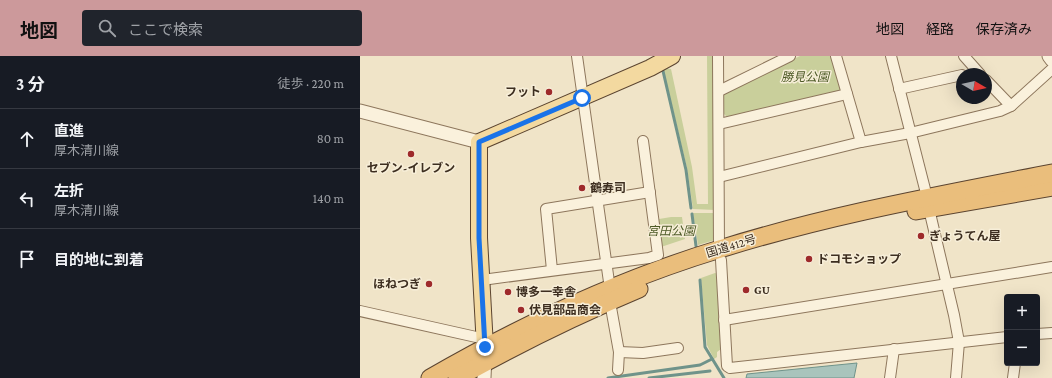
<!DOCTYPE html>
<html lang="ja">
<head>
<meta charset="utf-8">
<style>
	:root { --surface:#171b24; --page:#20242c; --text:#f1f3f6; --muted:#9ea1a6; --line:#363941; --accent:#cc999b }
	body { margin:0; font-family:"Crimson Pro","Noto Sans JP",serif; background:var(--page); color:var(--text) }
	.controls { position:absolute; right:12px; bottom:12px; display:grid; overflow:hidden; border-radius:4px; box-shadow:0 4px 16px #0002 }
	.controls button { width:36px; height:36px; display:grid; place-items:center; padding:0; border:0; border-bottom:1px solid var(--line); background:var(--surface); color:var(--text); font:20px sans-serif }
	.compass { position:absolute; left:596px; top:12px; width:36px; height:36px; border-radius:50%; background:var(--surface); box-shadow:0 4px 16px #0002; rotate:99deg }
	.stop { position:absolute; width:12px; height:12px; margin:-9px; border:3px solid #1a73e8; border-radius:50%; background:#fff }
	.stop.end { background:#1a73e8; border-color:#fff; box-shadow:0 1px 4px #0008 }
	.list { margin:0; padding:0; list-style:none }
	h2 { display:flex; justify-content:space-between; align-items:center; height:52px; margin:0; padding:0 16px; font-size:17px }
	h2 small { font-size:13px; font-weight:400; color:var(--muted) }
	.list li { display:grid; grid-template-columns:26px 1fr auto; gap:12px; align-items:center; box-sizing:border-box; height:60px; padding:0 16px; border-top:1px solid var(--line) }
	.list b { display:block; font-size:15px; white-space:nowrap }
	.list p { margin:0; font-size:13px; white-space:nowrap; color:var(--muted) }
	.list em { font-size:13px; font-style:normal; color:var(--muted) }
	.icon { flex:none; width:22px; height:22px; fill:none; stroke:currentColor; stroke-width:2; stroke-linecap:round; stroke-linejoin:round }
	.map { position:relative; flex:none; width:692px; height:322px; overflow:hidden }
	header { display:flex; align-items:center; gap:24px; box-sizing:border-box; height:56px; padding:0 20px; background:var(--accent); color:#111 }
	header strong { font-size:19px }
	nav { display:flex; gap:22px; margin-inline-start:auto; font-size:14px }
	.search { width:280px; height:36px; background:var(--page); display:flex; align-items:center; gap:10px; box-sizing:border-box; padding:0 14px; border-radius:4px; color:var(--muted); font-size:15px }
	main { display:flex }
	aside { flex:1; background:var(--surface) }
	.map>svg:first-child { display:block }
	.green { fill:#c9cf9b }
	.water { fill:#a9c4bc; stroke:#6f938a }
	.lines { fill:none; stroke-linecap:round; stroke-linejoin:round }
	.stream { stroke:#6f938a; stroke-width:3 }
	.minor-casing { stroke:#8d765c; stroke-width:12 }
	.tertiary-casing { stroke:#8d765c; stroke-width:15 }
	.primary-casing { stroke:#5b4430; stroke-width:18 }
	.trunk-casing { stroke:#5b4430; stroke-width:19 }
	.minor { stroke:#faf1dc; stroke-width:10 }
	.tertiary { stroke:#faf1dc; stroke-width:13 }
	.primary { stroke:#f3d9a0; stroke-width:16 }
	.trunk { stroke:#eabe7c; stroke-width:17 }
	.route { stroke:#1a73e8; stroke-width:5 }
	.poi-dot { fill:#9e2a2b; stroke:#f7eed8; stroke-width:1.5 }
	.labels { text-anchor:middle; dominant-baseline:central; stroke-width:3; stroke-linejoin:round; paint-order:stroke }
	.park-label { font-size:12px; font-style:italic; fill:#4d5a26; stroke:#f7eed8 }
	.poi-label { font-size:12px; font-weight:bold; fill:#3d2e20; stroke:#f7eed8; text-anchor:start }
	.street-label { font-size:12px; fill:#3d2e20; stroke:#f7eed8 }
</style>
</head>
<body>
<header>
<strong>地図</strong>
<div class="search"><svg class="icon" aria-label="search" viewBox="0 0 24 24"><circle cx="10" cy="10" r="6"/><path d="M15 15l6 6"/></svg>ここで検索</div>
<nav><a>地図</a><a>経路</a><a>保存済み</a></nav>
</header>
<main>
<aside>
<h2>3 分<small>徒歩 · 220 m</small></h2>
<ul class="list">
<li><svg class="icon" aria-label="ahead" viewBox="0 0 24 24"><path d="M12 20V5M6 11l6-6 6 6"/></svg><div><b>直進</b><p>厚木清川線</p></div><em>80 m</em></li>
<li><svg class="icon" aria-label="left" viewBox="0 0 24 24"><path d="M17 20v-9H6M10 6l-5 5 5 5"/></svg><div><b>左折</b><p>厚木清川線</p></div><em>140 m</em></li>
<li><svg class="icon" aria-label="arrive" viewBox="0 0 24 24"><path d="M6 21V4h12l-3 4 3 4H6"/></svg><div><b>目的地に到着</b></div></li>
</ul>
</aside>
<div class="map">
<svg width="692" height="322" viewBox="0 0 692 322">
	<rect width="100%" height="100%" fill="#f0e4c8"/>
	<!-- green -->
	<g class="green">
		<path d="M 347,0 L 355,0 L 355,154 L 333,153 L 327,112 L 303,12 L 311,13 L 332,111 L 337,148 L 348,148 Z"/>
		<path d="M 440,0 L 472,0 L 481,31 L 479,35 L 367,61 L 364,58 L 364,39 L 367,35 Z"/>
		<path d="M 333,157 L 354,157 L 355,184 L 338,189 Z"/>
		<path d="M 311,161 L 322,161 L 325,183 L 301,191 L 299,163 Z"/>
		<path d="M 355,217 L 358,218 L 361,293 L 357,296 L 357,301 L 354,303 L 347,289 L 341,222 Z"/>
	</g>
	<!-- water -->
	<path class="water" d="M 497,307 L 494,322 L 386,322 L 387,318 Z"/>
	<g class="lines">
		<!-- stream -->
		<g class="stream">
			<path d="M 303,15 L 326,114 L 331,152"/>
			<path d="M 332,158 L 336,190"/>
			<path d="M 340,224 L 345,291 L 364,322"/>
			<path d="M 248,322 L 340,309 L 352,303"/>
			<path d="M 289,322 L 350,315"/>
		</g>
		<!-- minor casing -->
		<g class="minor-casing">
			<g id="minor">
				<path d="M 217,0 L 250,233"/>
				<path d="M 358,0 L 359,193"/>
				<path d="M 476,0 L 501,86"/>
				<path d="M 531,0 L 567,141"/>
				<path d="M 604,0 L 620,18"/>
				<path d="M 626,24 L 651,50"/>
				<path d="M 539,33 L 602,19"/>
				<path d="M 359,35 L 430,0"/>
				<path d="M 359,68 L 487,38"/>
				<path d="M 359,121 L 501,86 L 550,77 L 640,55 L 651,50 L 692,13"/>
				<path d="M 569,153 L 594,259 L 599,286 L 596,322"/>
				<path d="M 361,204 L 367,310 L 370,312 L 647,281"/>
				<path d="M 192,214 L 186,153 L 290,136"/>
				<path d="M 122,224 L 289,202 L 298,199 L 283,85"/>
				<path d="M 250,246 L 259,296 L 258,314"/>
				<path d="M 0,255 L 125,283"/>
				<path d="M 364,264 L 692,211"/>
				<path d="M 677,278 L 692,277"/>
				<path d="M 259,296 L 283,297 L 318,292"/>
				<path d="M 530,322 L 534,293"/>
				<path d="M 653,322 L 655,307"/>
			</g>
		</g>
		<!-- tertiary casing -->
		<g class="tertiary-casing">
			<g id="tertiary">
				<path d="M 689,0 L 692,4"/>
				<path d="M 0,55 L 119,86"/>
				<path d="M 124,322 L 125,300"/>
			</g>
		</g>
		<!-- primary casing -->
		<g class="primary-casing">
			<path id="primary" d="M 125,291 L 119,182 L 119,86 L 290,12 L 312,0"/>
		</g>
		<!-- trunk casing -->
		<g class="trunk-casing">
			<g id="trunk">
				<path d="M 556,155 L 692,131"/>
				<path d="M 70,322 C 162,269 258,224 360,193 C 468,159 580,139 692,117"/>
				<path d="M 97,322 C 156,289 217,259 279,233"/>
			</g>
		</g>
		<!-- minor -->
		<use href="#minor" class="minor"/>
		<!-- tertiary -->
		<use href="#tertiary" class="tertiary"/>
		<!-- primary -->
		<use href="#primary" class="primary"/>
		<!-- trunk -->
		<use href="#trunk" class="trunk"/>
	</g>
	<g class="lines">
		<!-- route -->
		<path class="route" d="M 125,291 L 119,182 L 119,86 L 222,42"/>
	</g>
	<!-- markers -->
	<g class="poi-dot">
		<circle cx="189" cy="36" r="4"/>
		<circle cx="51" cy="98" r="4"/>
		<circle cx="222" cy="132" r="4"/>
		<circle cx="561" cy="180" r="4"/>
		<circle cx="449" cy="203" r="4"/>
		<circle cx="69" cy="228" r="4"/>
		<circle cx="386" cy="234" r="4"/>
		<circle cx="148" cy="236" r="4"/>
		<circle cx="161" cy="254" r="4"/>
	</g>
	<g class="labels">
		<!-- park labels -->
		<g class="park-label">
			<text x="445" y="21">勝見公園</text>
			<text x="311" y="175">宮田公園</text>
		</g>
		<!-- poi labels -->
		<g class="poi-label">
			<text x="181" y="36" text-anchor="end">フット</text>
			<text x="51" y="112" text-anchor="middle">セブン-イレブン</text>
			<text x="230" y="132">鶴寿司</text>
			<text x="569" y="180">ぎょうてん屋</text>
			<text x="457" y="203">ドコモショップ</text>
			<text x="61" y="228" text-anchor="end">ほねつぎ</text>
			<text x="394" y="234">GU</text>
			<text x="156" y="236">博多一幸舎</text>
			<text x="169" y="254">伏見部品商会</text>
		</g>
		<!-- street labels -->
		<g class="street-label">
			<text transform="translate(371 190) rotate(-17)">国道412号</text>
		</g>
	</g>
</svg>
<div class="controls">
<button>+</button>
<button>−</button>
</div>
<svg class="compass" viewBox="-18 -18 36 36"><path d="M0-13l5 13h-10z" fill="#e53935"/><path d="M0 13l5-13h-10z" fill="#9ea1a6"/></svg>
<div class="stop" style="left:222px;top:42px"></div>
<div class="stop end" style="left:125px;top:291px"></div>
</div>
</main>
</body>
</html>
